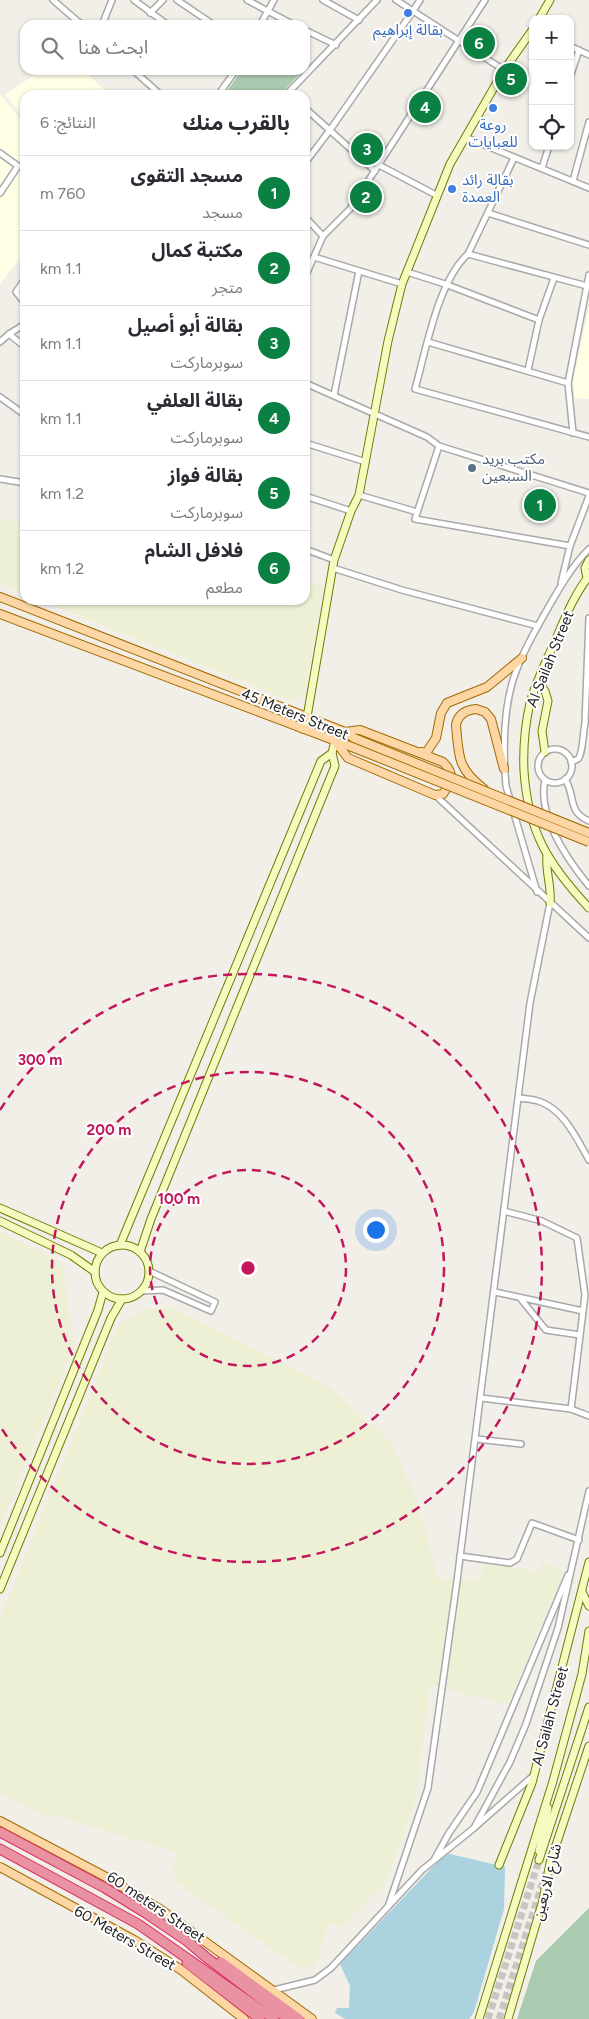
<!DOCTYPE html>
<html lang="ar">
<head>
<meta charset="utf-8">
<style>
	:root { --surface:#fff; --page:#f7f7f7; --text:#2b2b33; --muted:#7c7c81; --line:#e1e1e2; --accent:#0b8043 }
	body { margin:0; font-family:Figtree,"Noto Sans Arabic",sans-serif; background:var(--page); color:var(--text); direction:rtl }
	.controls { position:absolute; right:15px; top:15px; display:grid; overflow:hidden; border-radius:10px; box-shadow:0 1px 4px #0004 }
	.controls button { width:45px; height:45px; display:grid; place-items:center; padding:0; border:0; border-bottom:1px solid var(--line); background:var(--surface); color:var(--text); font:25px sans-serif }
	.you { position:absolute; left:375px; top:1229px; width:18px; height:18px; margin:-12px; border:4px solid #fff; border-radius:50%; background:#1a73e8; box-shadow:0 0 0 8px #1a73e833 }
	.badge { display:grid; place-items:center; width:32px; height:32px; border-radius:50%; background:var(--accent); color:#fff; font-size:16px; font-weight:700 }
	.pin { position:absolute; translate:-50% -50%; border:2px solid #fff; box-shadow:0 1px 5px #0006 }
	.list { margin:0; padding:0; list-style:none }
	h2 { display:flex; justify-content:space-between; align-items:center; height:65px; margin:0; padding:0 20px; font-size:21px }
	h2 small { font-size:16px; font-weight:400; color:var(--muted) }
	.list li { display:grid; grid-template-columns:32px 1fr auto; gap:15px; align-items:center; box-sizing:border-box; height:75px; padding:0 20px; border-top:1px solid var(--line) }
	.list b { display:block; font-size:19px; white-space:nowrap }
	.list p { margin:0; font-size:16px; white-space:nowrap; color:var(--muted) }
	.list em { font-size:16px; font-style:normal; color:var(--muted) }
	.icon { flex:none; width:28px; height:28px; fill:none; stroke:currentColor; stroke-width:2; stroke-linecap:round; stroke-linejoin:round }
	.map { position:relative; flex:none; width:589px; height:2019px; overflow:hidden; direction:ltr }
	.search { position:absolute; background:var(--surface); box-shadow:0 1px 4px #0004; left:20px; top:20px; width:290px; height:55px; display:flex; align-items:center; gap:12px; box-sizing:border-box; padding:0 18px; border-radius:15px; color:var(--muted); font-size:19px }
	.panel { position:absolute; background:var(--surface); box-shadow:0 1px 4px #0004; left:20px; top:90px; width:290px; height:515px; border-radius:15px; direction:rtl }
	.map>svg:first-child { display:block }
	.education { fill:#ffffe5 }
	.farmland { fill:#eef0d5 }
	.cemetery { fill:#aacbaf }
	.water { fill:#aad3df }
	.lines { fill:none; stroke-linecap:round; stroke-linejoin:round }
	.secondary-tunnel { stroke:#c8c6c1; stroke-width:7; stroke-dasharray:7 3.5; stroke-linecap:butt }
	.street-casing { stroke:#a9a9a9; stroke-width:8 }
	.secondary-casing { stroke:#707d05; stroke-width:9 }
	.primary-casing { stroke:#a06b00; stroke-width:10 }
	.highway-casing { stroke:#dc2a67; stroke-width:11 }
	.street { stroke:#fff; stroke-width:5 }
	.secondary { stroke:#f7fabf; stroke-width:7 }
	.primary { stroke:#fcd6a4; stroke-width:8 }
	.highway { stroke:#e892a2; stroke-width:9 }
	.primary-bridge-casing { stroke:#a06b00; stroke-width:10; stroke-linecap:butt }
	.primary-bridge { stroke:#fcd6a4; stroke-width:8 }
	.ring { fill:none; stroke:#c2185b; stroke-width:2.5; stroke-dasharray:9 6 }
	.shop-dot { fill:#3f7fe0; stroke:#fff; stroke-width:2 }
	.service-dot { fill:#5c6f8a; stroke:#fff; stroke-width:2 }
	.labels { text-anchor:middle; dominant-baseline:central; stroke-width:4; stroke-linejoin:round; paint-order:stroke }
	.shop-label { font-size:15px; fill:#366cbe; stroke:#fff }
	.service-label { font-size:15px; fill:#4e5e75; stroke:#fff; text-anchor:start }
	.street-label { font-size:15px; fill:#222; stroke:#fff }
	.centre { fill:#c2185b; stroke:#fff; stroke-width:2.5 }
	.ring-label { font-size:15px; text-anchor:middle; font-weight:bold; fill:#c2185b; stroke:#fff; stroke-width:4; stroke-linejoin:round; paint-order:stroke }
</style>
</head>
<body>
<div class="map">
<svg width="589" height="2019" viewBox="0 0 589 2019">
	<rect width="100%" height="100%" fill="#f2efe9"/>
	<!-- education -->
	<g class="education">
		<path d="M 41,70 L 83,70 L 110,95 L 25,95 L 25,120 L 5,95 Z"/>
		<path d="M 0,94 L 25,125 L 25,252 L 0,284 Z"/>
		<path d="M 589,307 L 589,399 L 574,398 L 574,376 Z"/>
	</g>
	<!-- farmland -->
	<g class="farmland">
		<path d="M 0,518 L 25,523 L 25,594 L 0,584 Z"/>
		<path d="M 305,581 L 323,585 L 305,693 L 300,698 L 292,701 L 40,600 L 305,600 Z"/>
		<path d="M 0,1232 L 62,1262 L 74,1346 L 0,1528 Z"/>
		<path d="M 171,1307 L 329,1386 L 390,1441 L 417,1499 L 438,1579 L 466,1578 L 479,1581 L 485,1562 L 537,1572 L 544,1561 L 564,1571 L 508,1705 L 430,1685 L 416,1798 L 387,1880 L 342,1927 L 329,1924 L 316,1964 L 302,1970 L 177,1883 L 173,1869 L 176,1852 L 53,1815 L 42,1815 L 0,1794 L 0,1618 L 117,1327 L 141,1309 Z"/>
	</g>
	<!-- cemetery -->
	<g class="cemetery">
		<path d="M 242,70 L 303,70 L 280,95 L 224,95 Z"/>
		<path d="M 589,1908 L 589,2019 L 517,2019 L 536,1961 Z"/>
	</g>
	<!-- water -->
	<path class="water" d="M 446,1853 L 505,1867 L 504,1909 L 474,2012 L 469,2019 L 345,2019 L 335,2013 L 337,2008 L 349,2008 L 350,1986 L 340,1964 Z"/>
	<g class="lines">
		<!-- secondary-tunnel -->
		<g class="secondary-tunnel">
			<path d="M 488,2019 L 539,1860"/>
			<path d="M 499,2019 L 546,1872"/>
		</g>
		<!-- street casing -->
		<g class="street-casing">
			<g id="street">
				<path d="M 53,0 L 82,25"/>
				<path d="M 134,0 L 168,25"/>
				<path d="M 177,0 L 214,25"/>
				<path d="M 247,0 L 294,25"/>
				<path d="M 323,0 L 359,20"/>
				<path d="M 420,0 L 413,11 L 504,70"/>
				<path d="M 150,13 L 163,0"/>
				<path d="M 102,25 L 112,0"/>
				<path d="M 260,25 L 274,0"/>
				<path d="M 305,30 L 336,45"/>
				<path d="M 570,46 L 589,55"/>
				<path d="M 133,70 L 161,95"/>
				<path d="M 570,77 L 579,50"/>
				<path d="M 218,95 L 236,70"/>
				<path d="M 286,95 L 377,0"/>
				<path d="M 305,108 L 375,171"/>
				<path d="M 465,137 L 589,188"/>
				<path d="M 0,153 L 18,166 L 0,193"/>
				<path d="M 514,158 L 468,254 C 438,281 426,350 415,389 L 589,437"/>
				<path d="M 305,163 L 330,130 L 413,11 L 396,0"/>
				<path d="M 379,165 L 436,195"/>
				<path d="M 542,168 L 549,146"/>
				<path d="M 573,181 L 589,122"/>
				<path d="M 488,213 L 589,245"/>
				<path d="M 305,217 L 323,236"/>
				<path d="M 468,254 L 587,286"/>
				<path d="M 314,257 L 402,284"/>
				<path d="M 407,272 L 445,284 L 539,320"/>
				<path d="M 305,277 L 323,236 L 350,209 L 485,0"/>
				<path d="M 25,279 L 16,292 L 25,303"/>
				<path d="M 9,334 L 25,347"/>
				<path d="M 0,342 L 9,334 L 25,324"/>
				<path d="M 428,342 L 568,383"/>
				<path d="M 528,370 L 539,320 L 554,278"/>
				<path d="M 305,383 L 427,437 L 439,446 L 589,493"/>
				<path d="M 334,395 L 359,271"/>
				<path d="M 0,397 L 25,415"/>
				<path d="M 573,433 L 568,383 L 589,275"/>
				<path d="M 305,443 L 366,462"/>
				<path d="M 439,446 L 415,519 L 570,546"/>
				<path d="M 0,479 L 25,483"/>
				<path d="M 359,495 L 417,512"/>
				<path d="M 305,496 L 351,511"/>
				<path d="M 305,549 L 334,560"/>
				<path d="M 333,568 L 402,590 L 538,626"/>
				<path d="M 561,583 L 570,546 L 589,496"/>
				<circle cx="555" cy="766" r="17"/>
				<path d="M 571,762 L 578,759 C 583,754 583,732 585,723 L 589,618"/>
				<path d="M 565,779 C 576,796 567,812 589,821"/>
				<path d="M 545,780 C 537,816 567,859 589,886"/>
				<path d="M 435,795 L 589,938"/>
				<path d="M 537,892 L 506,786 C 503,752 503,713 513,680 C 521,655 535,631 548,608 C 560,587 572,566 589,549"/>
				<path d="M 519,1098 C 525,1099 532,1099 538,1101 C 563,1108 577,1139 589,1160"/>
				<path d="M 504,1211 L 542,1221 L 577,1238 L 585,1295 L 571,1409"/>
				<path d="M 142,1291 L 163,1290 L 211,1311 L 215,1302 L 149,1271"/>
				<path d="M 495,1292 L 583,1311"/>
				<path d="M 520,1298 L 546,1330 L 580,1335"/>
				<path d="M 481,1398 L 571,1409 L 589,1416"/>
				<path d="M 476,1439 L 521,1444"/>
				<path d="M 460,1556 L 510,1563 L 517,1559 L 532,1523 L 579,1540"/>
				<path d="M 474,1828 L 510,1762 L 526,1724 L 558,1628 L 589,1491"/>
				<path d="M 435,1858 L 449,1833 L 477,1792 L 568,1575"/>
				<path d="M 389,1904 L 428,1788 L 457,1581 L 530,1003 L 550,903"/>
				<path d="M 274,1990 L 315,1980 L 331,1968 L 422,1870 L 474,1828 L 534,1775"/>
			</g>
		</g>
		<!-- secondary casing -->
		<g class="secondary-casing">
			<g id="secondary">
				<path d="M 539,19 L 550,0"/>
				<path d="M 589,576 C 572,597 562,626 551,650 C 543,668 535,685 530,703 C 525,725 523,749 524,771 C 528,832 548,864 589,908"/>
				<path d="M 587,578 L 585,568 L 589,560"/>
				<path d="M 538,681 L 545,691 L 548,701 L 542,731 L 545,752"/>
				<path d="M 302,729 L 307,717 L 334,560 L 351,511 L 359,495 L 388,341 L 402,284 L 450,164 L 504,70 L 533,29"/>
				<path d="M 547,855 C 545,872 552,886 550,903"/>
				<path d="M 0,1208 L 102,1253"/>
				<path d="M 0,1221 L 71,1255 L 95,1272"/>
				<path d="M 120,1245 L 321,761 L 332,753"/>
				<circle cx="122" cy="1272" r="27"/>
				<path d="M 140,1252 L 151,1219 L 335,766 L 332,753 L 335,741"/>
				<path d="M 0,1553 L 98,1310 L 103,1292"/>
				<path d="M 0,1589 L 111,1318 L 122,1299"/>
				<path d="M 582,1592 L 589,1606"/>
				<path d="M 539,1851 L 548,1808"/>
				<path d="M 539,1860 L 589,1707"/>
				<path d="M 499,1865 L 532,1783 L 589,1562"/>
				<path d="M 479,2019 L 553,1781 L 582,1674 L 589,1631"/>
				<path d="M 508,2019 L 543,1900 L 550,1863 L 589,1746"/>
			</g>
		</g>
		<!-- primary casing -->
		<g class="primary-casing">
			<g id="primary">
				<path d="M 0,597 L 345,732 L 354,738"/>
				<path d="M 0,614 L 352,747"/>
				<path d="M 335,741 L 348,758 L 435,795 L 443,794 C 452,781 455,774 443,762 L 360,730 L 345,732"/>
				<path d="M 421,752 L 426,753 L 436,738 L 441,713 L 447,703 L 487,687 L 522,658"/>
				<path d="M 484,789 C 457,768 459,757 456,725 C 458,714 466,710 476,709 L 485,712 L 491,719 L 504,769"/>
				<path d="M 0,1821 L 106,1877 L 160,1909 L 312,2019"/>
				<path d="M 0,1867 L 134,1940 L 180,1969 L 244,2019"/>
			</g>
		</g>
		<!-- highway casing -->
		<g class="highway-casing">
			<g id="highway">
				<path d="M 0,1832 L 105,1888 L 144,1912 L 187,1941 L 207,1958 L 288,2019"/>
				<path d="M 0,1849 L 138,1924 L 274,2019"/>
				<path d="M 221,1962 L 299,2019"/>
				<path d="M 187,1963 L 260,2019"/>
			</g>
		</g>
		<!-- street -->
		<use href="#street" class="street"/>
		<!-- secondary -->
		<use href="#secondary" class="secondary"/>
		<!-- primary -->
		<use href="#primary" class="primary"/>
		<!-- highway -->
		<use href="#highway" class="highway"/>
		<!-- primary-bridge casing -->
		<g class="primary-bridge-casing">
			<g id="primary-bridge">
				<path d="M 354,738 L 589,833"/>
				<path d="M 352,747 L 589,842"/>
			</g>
		</g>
		<!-- primary-bridge -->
		<use href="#primary-bridge" class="primary-bridge"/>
	</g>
	<!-- distance rings -->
	<g class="ring">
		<circle cx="248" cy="1268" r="98"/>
		<circle cx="248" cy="1268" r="196"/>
		<path d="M0 1110A294 294 0 1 1 0 1426"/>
	</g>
	<!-- markers -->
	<g class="shop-dot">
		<circle cx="408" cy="13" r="5"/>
		<circle cx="493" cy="108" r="5"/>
		<circle cx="452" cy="189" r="5"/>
	</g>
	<circle class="service-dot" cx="472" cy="468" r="5"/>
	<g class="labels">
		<!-- shop labels -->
		<g class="shop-label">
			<text x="408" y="30">بقالة إبراهيم</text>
			<text x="493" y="125">روعة<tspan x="493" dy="17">للعبايات</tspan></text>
			<text x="462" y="180" text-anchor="start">بقالة رائد<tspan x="462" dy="17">العمدة</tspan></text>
		</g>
		<!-- service labels -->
		<g class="service-label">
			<text x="482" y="459">مكتب بريد<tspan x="482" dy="17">السبعين</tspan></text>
		</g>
		<!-- street labels -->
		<g class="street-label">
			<text transform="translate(550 659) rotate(-68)">Al Sailah Street</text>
			<text transform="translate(295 714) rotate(22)">45 Meters Street</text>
			<text transform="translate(550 1716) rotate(-75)">Al Sailah Street</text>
			<text transform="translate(547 1882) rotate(-76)">شارع الاربعين</text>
			<text transform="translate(156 1907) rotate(34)">60 meters Street</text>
			<text transform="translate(125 1938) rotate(30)">60 Meters Street</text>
		</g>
	</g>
	<circle cx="248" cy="1268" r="8" class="centre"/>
	<g class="ring-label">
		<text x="40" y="1065">300 m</text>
		<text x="109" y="1135">200 m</text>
		<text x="179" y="1204">100 m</text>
	</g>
</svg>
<div class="controls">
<button>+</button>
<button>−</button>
<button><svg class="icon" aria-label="locate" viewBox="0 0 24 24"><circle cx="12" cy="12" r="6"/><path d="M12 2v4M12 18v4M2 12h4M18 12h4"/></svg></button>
</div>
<div class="you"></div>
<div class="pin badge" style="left:540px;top:505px">1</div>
<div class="pin badge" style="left:366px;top:197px">2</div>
<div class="pin badge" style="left:367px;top:149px">3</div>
<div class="pin badge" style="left:425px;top:107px">4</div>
<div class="pin badge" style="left:511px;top:79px">5</div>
<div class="pin badge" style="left:479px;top:43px">6</div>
<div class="search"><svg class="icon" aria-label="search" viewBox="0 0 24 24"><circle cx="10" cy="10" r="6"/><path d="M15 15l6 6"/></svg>ابحث هنا</div>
<section class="panel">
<h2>بالقرب منك<small>النتائج: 6</small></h2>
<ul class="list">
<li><span class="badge">1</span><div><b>مسجد التقوى</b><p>مسجد</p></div><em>760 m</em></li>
<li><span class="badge">2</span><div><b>مكتبة كمال</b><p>متجر</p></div><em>1.1 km</em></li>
<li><span class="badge">3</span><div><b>بقالة أبو أصيل</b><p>سوبرماركت</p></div><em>1.1 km</em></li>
<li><span class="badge">4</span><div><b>بقالة العلفي</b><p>سوبرماركت</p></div><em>1.1 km</em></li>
<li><span class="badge">5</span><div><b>بقالة فواز</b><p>سوبرماركت</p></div><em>1.2 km</em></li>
<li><span class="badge">6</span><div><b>فلافل الشام</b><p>مطعم</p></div><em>1.2 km</em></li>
</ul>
</section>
</div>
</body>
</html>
